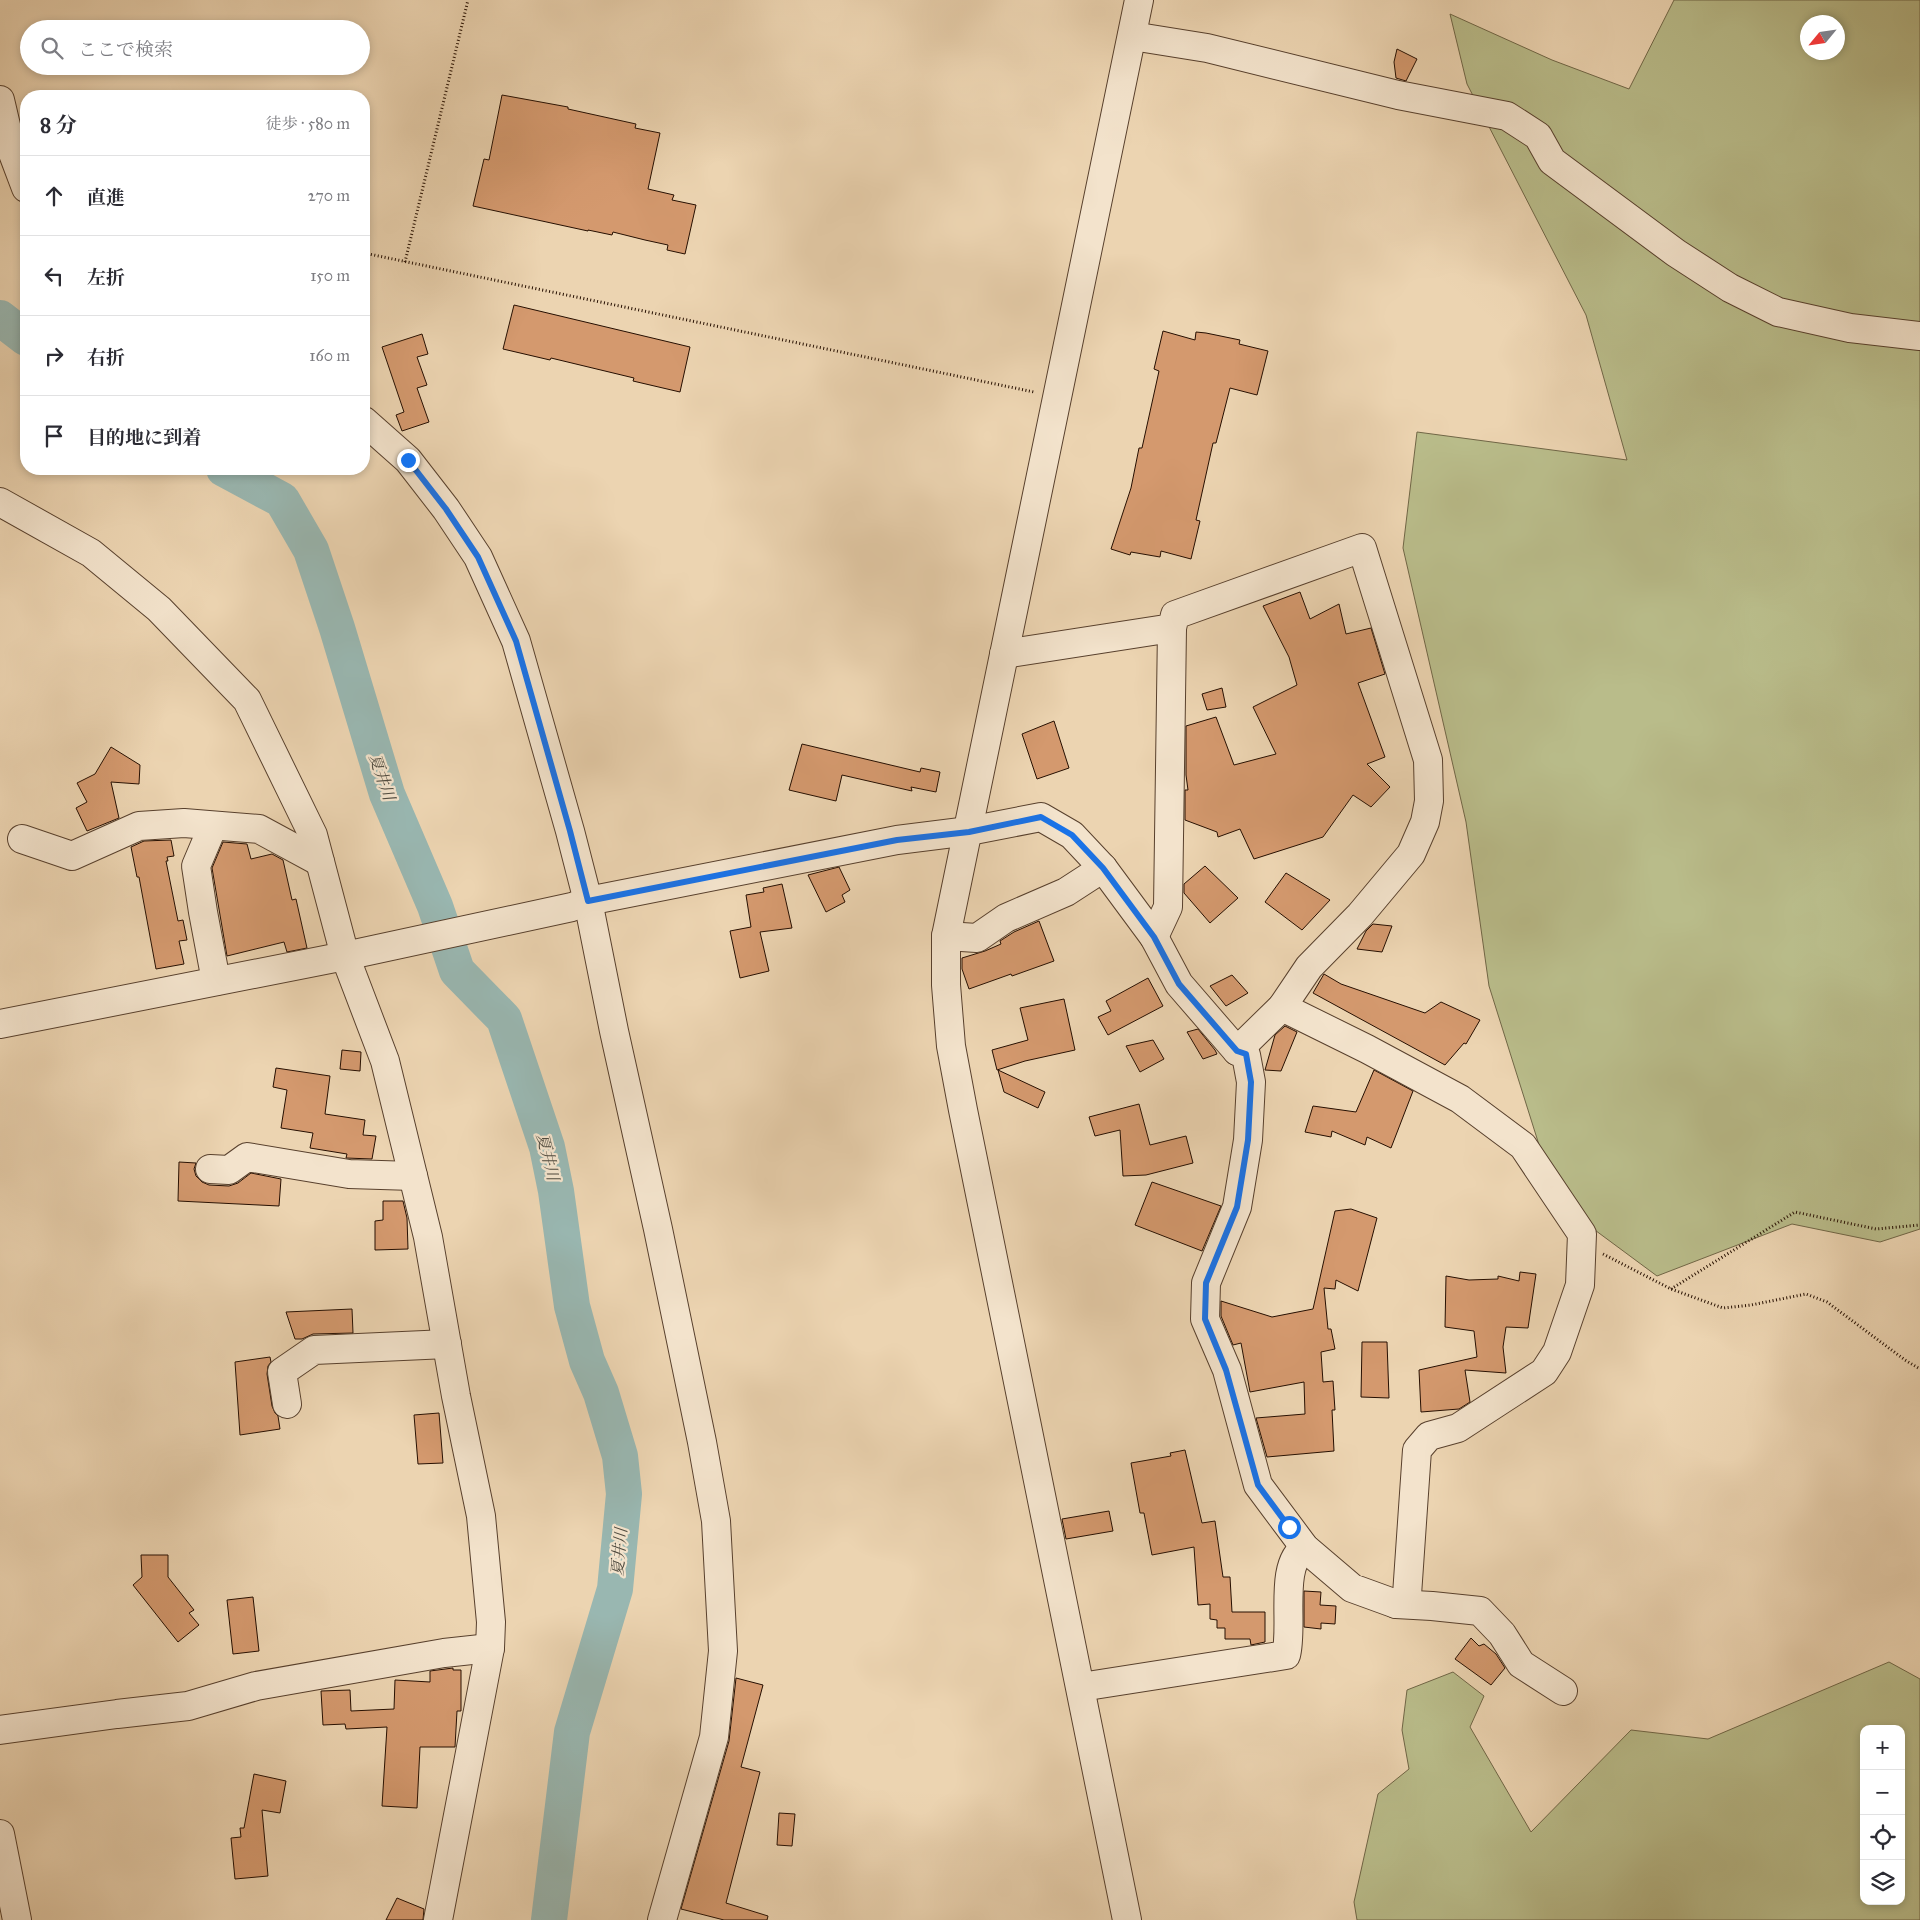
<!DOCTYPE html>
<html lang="ja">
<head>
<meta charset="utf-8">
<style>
	:root { --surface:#fff; --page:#f7f7f7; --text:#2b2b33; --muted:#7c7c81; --line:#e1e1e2 }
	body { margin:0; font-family:"IM FELL Great Primer","Noto Serif JP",serif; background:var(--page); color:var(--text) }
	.controls { position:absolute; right:15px; bottom:15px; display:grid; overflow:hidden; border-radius:10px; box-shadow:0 2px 8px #0003 }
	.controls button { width:45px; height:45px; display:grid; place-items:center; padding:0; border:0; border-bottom:1px solid var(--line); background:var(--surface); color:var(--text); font:25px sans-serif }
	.compass { position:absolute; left:1800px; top:15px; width:45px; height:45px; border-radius:50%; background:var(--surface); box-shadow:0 2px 8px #0003; rotate:241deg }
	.stop { position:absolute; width:15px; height:15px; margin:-11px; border:4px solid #1a73e8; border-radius:50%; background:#fff }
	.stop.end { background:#1a73e8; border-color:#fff; box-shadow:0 1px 5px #0008 }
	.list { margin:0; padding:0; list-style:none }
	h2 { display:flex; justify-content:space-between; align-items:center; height:65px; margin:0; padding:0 20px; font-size:21px }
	h2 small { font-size:16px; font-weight:400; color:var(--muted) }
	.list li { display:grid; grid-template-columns:32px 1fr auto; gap:15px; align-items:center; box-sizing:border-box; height:80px; padding:0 20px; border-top:1px solid var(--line) }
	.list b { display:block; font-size:19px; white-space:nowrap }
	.list em { font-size:16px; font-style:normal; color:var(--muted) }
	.icon { flex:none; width:28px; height:28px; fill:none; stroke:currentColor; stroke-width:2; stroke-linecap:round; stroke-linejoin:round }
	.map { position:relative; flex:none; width:1920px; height:1920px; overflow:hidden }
	.search { position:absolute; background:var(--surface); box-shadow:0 2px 8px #0003; left:20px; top:20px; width:350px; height:55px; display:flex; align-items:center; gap:12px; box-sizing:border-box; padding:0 18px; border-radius:28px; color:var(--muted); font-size:19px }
	.panel { position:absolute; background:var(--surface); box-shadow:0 2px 8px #0003; left:20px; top:90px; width:350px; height:385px; border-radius:20px }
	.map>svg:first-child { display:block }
	.green { fill:#b9bc8a; stroke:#706646; fill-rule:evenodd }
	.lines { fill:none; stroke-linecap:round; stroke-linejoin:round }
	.river { stroke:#99b7b1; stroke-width:36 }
	.building { fill:#d4996e; stroke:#260f01 }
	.minor-casing { stroke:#58402d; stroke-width:30 }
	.path { stroke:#260f01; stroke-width:3; stroke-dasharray:1 2.5; stroke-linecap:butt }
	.minor { stroke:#f3e3cc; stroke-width:28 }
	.route { stroke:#1a73e8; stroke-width:6 }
	.labels { text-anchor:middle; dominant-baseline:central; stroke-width:4.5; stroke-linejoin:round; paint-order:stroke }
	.water-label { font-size:16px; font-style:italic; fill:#4e4a3f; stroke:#f3e3cc }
</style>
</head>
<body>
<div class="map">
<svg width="1920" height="1920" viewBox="0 0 1920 1920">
	<rect width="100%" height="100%" fill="#ecd4b1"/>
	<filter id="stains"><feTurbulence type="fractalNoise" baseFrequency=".004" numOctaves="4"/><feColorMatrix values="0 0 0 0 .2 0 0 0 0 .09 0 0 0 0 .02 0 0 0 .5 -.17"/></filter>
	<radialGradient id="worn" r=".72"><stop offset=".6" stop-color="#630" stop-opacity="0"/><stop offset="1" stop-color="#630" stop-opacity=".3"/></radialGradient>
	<!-- green -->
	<g class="green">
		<path d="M 1674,0 L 1920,0 L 1920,1229 L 1880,1242 L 1792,1224 L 1657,1276 L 1557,1202 L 1489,986 L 1466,822 L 1403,548 L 1417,432 L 1627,460 L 1586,315 L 1467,84 L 1450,14 L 1552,60 L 1629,89 ZM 1808,22 L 1838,22 L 1838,52 L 1808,52 Z"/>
		<path d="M 1889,1662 L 1920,1679 L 1920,1920 L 1357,1920 L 1354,1902 L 1378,1794 L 1409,1769 L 1402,1730 L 1407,1690 L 1453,1672 L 1484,1696 L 1470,1727 L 1531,1832 L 1631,1730 L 1708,1739 ZM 1864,1729 L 1901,1729 L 1901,1901 L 1864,1901 Z"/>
	</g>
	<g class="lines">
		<!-- river -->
		<g class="river">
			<path d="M 0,318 L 26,338"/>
			<path d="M 224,469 L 282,500 L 311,550 L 337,628 L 387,794 L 435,906 L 457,971 L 504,1019 L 547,1147 L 556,1191 L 572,1306 L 587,1361 L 601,1393 L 620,1456 L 624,1494 L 615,1589 L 572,1732 L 549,1920"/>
		</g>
	</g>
	<!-- building -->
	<g class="building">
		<path d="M 1397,49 L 1417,59 L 1406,81 L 1396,78 L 1394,62 Z"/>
		<path d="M 502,95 L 568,107 L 568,109 L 636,124 L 635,128 L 660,133 L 648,189 L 674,195 L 672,200 L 696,205 L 685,254 L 667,250 L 668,245 L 645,240 L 613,232 L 612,235 L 588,230 L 588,231 L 473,206 L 484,159 L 489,160 Z"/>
		<path d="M 514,305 L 690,347 L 680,392 L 633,381 L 634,378 L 551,358 L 550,360 L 503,349 Z"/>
		<path d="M 1163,331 L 1195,340 L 1196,332 L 1206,333 L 1240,340 L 1239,344 L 1268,351 L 1257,395 L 1230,388 L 1216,443 L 1213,443 L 1196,520 L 1200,521 L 1191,559 L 1161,551 L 1160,557 L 1131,552 L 1130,555 L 1111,549 L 1131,488 L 1139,448 L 1142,448 L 1159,371 L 1154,369 Z"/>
		<path d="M 422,334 L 428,354 L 417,357 L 427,385 L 417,388 L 429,422 L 402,431 L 396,415 L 404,412 L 382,347 Z"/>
		<path d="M 1300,592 L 1310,619 L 1339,604 L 1346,634 L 1371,628 L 1385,674 L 1358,683 L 1385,757 L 1367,764 L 1390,787 L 1371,807 L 1353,795 L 1323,837 L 1254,859 L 1240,829 L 1218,837 L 1217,832 L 1185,820 L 1185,790 L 1188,790 L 1186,775 L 1186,726 L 1216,717 L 1234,765 L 1276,754 L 1253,707 L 1297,685 L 1289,657 L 1263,606 Z"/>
		<path d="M 1222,688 L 1226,707 L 1207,710 L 1202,694 Z"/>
		<path d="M 1054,721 L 1069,768 L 1037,779 L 1022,734 Z"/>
		<path d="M 802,744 L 920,772 L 921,768 L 940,772 L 936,792 L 911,787 L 912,791 L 842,775 L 836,801 L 789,790 Z"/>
		<path d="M 111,747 L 140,765 L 139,784 L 111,782 L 119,818 L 87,831 L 76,808 L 87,802 L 77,783 L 95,774 Z"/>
		<path d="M 171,840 L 174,856 L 167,857 L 168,861 L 166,861 L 178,921 L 183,920 L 187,940 L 179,941 L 184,964 L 156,969 L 139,877 L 137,877 L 131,847 L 144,841 Z"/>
		<path d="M 223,842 L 247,844 L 251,859 L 272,854 L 283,860 L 292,900 L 296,899 L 307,948 L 287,952 L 284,942 L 227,956 L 212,868 Z"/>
		<path d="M 1205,866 L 1238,898 L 1210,923 L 1184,893 L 1184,884 Z"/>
		<path d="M 839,867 L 850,890 L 842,895 L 845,902 L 826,912 L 808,875 Z"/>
		<path d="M 1286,873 L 1330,900 L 1302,930 L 1265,902 Z"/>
		<path d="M 782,884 L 792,928 L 760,932 L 769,971 L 740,978 L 730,931 L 751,927 L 746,895 L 764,892 L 763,888 Z"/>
		<path d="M 1039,921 L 1054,961 L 1012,976 L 1011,974 L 969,989 L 962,969 L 962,958 L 985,951 L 1001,944 L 1000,941 L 1014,932 Z"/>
		<path d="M 1373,924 L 1392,926 L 1382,952 L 1357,949 L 1366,931 Z"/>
		<path d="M 1324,974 L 1341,984 L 1425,1013 L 1441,1002 L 1480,1020 L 1466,1044 L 1464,1043 L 1445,1065 L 1313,993 Z"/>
		<path d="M 1232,975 L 1248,993 L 1226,1006 L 1210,986 Z"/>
		<path d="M 1148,978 L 1163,1006 L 1108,1035 L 1098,1017 L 1111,1011 L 1106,1001 Z"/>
		<path d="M 1064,999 L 1075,1050 L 1025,1061 L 997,1070 L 992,1050 L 1028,1040 L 1020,1008 Z"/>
		<path d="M 1285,1026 L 1297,1032 L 1281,1071 L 1265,1070 L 1275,1035 Z"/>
		<path d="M 1198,1029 L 1215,1050 L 1217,1054 L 1203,1059 L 1187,1032 Z"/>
		<path d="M 1153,1040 L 1164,1059 L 1140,1072 L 1126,1046 Z"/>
		<path d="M 342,1050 L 361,1052 L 360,1071 L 340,1069 Z"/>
		<path d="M 276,1068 L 330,1076 L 325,1114 L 365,1120 L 363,1135 L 376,1136 L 372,1159 L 346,1158 L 347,1154 L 310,1148 L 313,1133 L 281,1128 L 287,1090 L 273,1087 Z"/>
		<path d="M 998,1070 L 1045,1092 L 1038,1108 L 1004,1092 Z"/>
		<path d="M 1374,1070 L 1413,1091 L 1391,1148 L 1367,1137 L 1365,1145 L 1332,1131 L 1331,1137 L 1305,1132 L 1313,1106 L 1356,1112 Z"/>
		<path d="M 1139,1104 L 1150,1145 L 1186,1136 L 1193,1163 L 1146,1175 L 1123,1176 L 1120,1130 L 1095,1136 L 1089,1117 Z"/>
		<path d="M 179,1162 L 196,1163 L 194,1169 L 196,1176 L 202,1182 L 209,1185 L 229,1186 L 238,1183 L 251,1173 L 281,1179 L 279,1206 L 178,1201 Z"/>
		<path d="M 1152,1182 L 1221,1206 L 1202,1251 L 1135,1225 Z"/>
		<path d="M 383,1201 L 403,1201 L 407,1218 L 408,1249 L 375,1250 L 375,1221 L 383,1220 Z"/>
		<path d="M 1351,1209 L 1377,1218 L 1358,1291 L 1336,1280 L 1335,1289 L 1324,1288 L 1328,1329 L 1331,1329 L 1335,1349 L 1321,1352 L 1323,1382 L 1333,1381 L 1335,1410 L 1332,1410 L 1334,1451 L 1267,1457 L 1256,1418 L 1305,1414 L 1304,1382 L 1250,1392 L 1241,1343 L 1233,1345 L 1221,1316 L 1221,1301 L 1272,1317 L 1313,1309 L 1335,1211 Z"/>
		<path d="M 1520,1272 L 1536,1274 L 1528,1328 L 1506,1327 L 1503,1347 L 1506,1373 L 1465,1370 L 1470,1402 L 1459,1409 L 1421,1412 L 1419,1370 L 1477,1357 L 1474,1331 L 1445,1327 L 1446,1276 L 1469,1280 L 1498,1279 L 1498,1276 L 1519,1281 Z"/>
		<path d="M 352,1309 L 353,1333 L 313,1334 L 302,1339 L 295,1339 L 286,1312 Z"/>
		<path d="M 1362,1342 L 1387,1342 L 1389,1398 L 1361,1397 Z"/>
		<path d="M 270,1357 L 271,1362 L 268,1366 L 267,1374 L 272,1406 L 275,1413 L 278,1416 L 280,1429 L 240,1435 L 235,1362 Z"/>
		<path d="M 439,1413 L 443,1463 L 418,1464 L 414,1415 Z"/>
		<path d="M 1185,1450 L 1202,1523 L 1215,1521 L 1223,1577 L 1230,1577 L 1232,1612 L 1265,1612 L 1265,1642 L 1251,1645 L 1250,1639 L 1225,1639 L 1225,1628 L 1217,1628 L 1217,1620 L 1210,1619 L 1210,1604 L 1198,1605 L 1194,1547 L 1152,1555 L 1144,1513 L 1140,1513 L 1131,1463 L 1171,1456 L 1170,1453 Z"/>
		<path d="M 1109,1511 L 1113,1531 L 1066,1539 L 1062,1519 Z"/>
		<path d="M 141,1555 L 168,1555 L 168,1577 L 194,1610 L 189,1613 L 199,1625 L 178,1642 L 133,1585 L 142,1577 Z"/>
		<path d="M 1304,1591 L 1321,1592 L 1320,1605 L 1336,1606 L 1335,1624 L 1321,1623 L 1321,1629 L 1304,1627 Z"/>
		<path d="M 253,1597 L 259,1651 L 233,1654 L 227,1600 Z"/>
		<path d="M 1471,1638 L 1479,1646 L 1484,1644 L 1496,1654 L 1505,1668 L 1491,1685 L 1455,1659 Z"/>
		<path d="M 453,1668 L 453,1670 L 461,1670 L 461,1711 L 457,1711 L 455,1747 L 420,1747 L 417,1808 L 382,1806 L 387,1727 L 346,1729 L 345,1724 L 323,1725 L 321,1691 L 350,1690 L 351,1711 L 394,1709 L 395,1680 L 430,1682 L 430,1671 Z"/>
		<path d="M 736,1678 L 763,1685 L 741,1767 L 760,1772 L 726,1903 L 768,1916 L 767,1920 L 724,1920 L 681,1909 L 729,1741 Z"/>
		<path d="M 254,1774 L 286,1781 L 280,1813 L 262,1810 L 268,1876 L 235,1879 L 231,1838 L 241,1837 L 240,1828 L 244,1828 Z"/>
		<path d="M 779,1813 L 795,1814 L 792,1846 L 777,1845 Z"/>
		<path d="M 397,1898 L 424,1909 L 423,1920 L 386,1920 Z"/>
	</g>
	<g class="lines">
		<!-- minor casing -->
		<g class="minor-casing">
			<g id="minor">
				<path d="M 1132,36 L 1207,48 L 1398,95 L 1507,116 L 1538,136 L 1552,161 L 1676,253 L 1730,288 L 1778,312 L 1850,328 L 1920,336"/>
				<path d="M 0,100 L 12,151 L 26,188"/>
				<path d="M 364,421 L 408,460 L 446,509 L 478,557 L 516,641 L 570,831 L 588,901 L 614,1031 L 658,1229 L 702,1442 L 716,1521 L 723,1651 L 714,1737 L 662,1920"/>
				<path d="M 0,502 L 91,553 L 159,609 L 247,700 L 313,835 L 345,956 L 385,1061 L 428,1237 L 456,1396 L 481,1516 L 491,1622 L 490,1648 L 438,1920"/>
				<path d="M 1004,654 L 1172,628 L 1175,615 L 1362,548 L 1428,760 L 1429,801 L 1425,822 L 1411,854 L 1360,915 L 1309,967 L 1282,1007 L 1237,1051"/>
				<path d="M 213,826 L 196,866 L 203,912 L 216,981"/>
				<path d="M 22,839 L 72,856 L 139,826 L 184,823 L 259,829 L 320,862"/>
				<path d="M 946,936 L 977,938 L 1006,918 L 1066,892 L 1103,868"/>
				<path d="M 1154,937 L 1168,907 L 1172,628"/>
				<path d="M 0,1024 L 345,956 L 572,907 L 588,901 L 897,840 L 969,831 L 1041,817 L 1072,835 L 1103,868 L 1154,937 L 1179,984 L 1237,1051 L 1246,1055 L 1251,1082 L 1248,1140 L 1237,1207 L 1206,1283 L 1205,1319 L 1227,1370 L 1258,1485 L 1305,1548 L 1352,1588 L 1396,1604 L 1407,1595 L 1417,1450 L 1429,1436 L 1458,1428 L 1544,1372 L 1557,1352 L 1580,1285 L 1582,1234 L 1523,1146 L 1460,1099 L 1367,1049 L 1282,1007"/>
				<path d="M 210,1169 L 229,1170 L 247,1157 L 349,1174 L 413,1176"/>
				<path d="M 287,1404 L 282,1372 L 314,1350 L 447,1344"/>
				<path d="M 1396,1604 L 1432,1606 L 1480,1611 L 1502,1634 L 1521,1664 L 1563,1691"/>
				<path d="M 1081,1687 L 1286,1655 C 1294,1626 1278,1564 1305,1548"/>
				<path d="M 0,1730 L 117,1714 L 188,1706 L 256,1686 L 444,1653 L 490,1648"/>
				<path d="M 0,1834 L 17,1920"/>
				<path d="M 1127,1920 L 963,1110 L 951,1046 L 946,985 L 946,936 L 1139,0"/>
			</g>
		</g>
		<!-- path -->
		<g class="path">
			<path d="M 364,253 L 1034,392"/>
			<path d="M 405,262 L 468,0"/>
			<path d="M 1603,1254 L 1671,1289 L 1723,1308 L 1751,1305 L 1806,1294 L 1827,1302 L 1905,1360 L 1920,1369"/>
			<path d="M 1671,1289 L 1795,1212 L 1876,1229 L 1920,1225"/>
		</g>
		<!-- minor -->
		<use href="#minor" class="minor"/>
	</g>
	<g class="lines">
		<!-- route -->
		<path class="route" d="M 408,460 L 446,509 L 478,557 L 516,641 L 570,831 L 588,901 L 897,840 L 969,832 L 1041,817 L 1072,835 L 1103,868 L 1154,937 L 1179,984 L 1237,1051 L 1246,1054 L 1251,1082 L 1248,1140 L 1237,1207 L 1206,1283 L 1205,1319 L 1226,1370 L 1258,1485 L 1289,1527"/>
	</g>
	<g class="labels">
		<!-- water labels -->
		<g class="water-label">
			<text transform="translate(382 777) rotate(71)">夏井川</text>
			<text transform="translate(548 1157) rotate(76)">夏井川</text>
			<text transform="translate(619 1552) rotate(-85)">夏井川</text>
		</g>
	</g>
	<rect width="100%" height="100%" filter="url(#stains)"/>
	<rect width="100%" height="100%" fill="url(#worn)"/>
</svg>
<div class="controls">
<button>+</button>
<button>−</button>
<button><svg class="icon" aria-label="locate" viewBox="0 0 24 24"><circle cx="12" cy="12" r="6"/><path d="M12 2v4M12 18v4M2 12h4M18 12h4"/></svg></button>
<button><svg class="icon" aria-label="layers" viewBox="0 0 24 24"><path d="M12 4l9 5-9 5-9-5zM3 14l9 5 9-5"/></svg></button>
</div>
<svg class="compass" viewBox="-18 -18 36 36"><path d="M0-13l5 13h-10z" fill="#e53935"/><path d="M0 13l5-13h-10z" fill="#7c7c81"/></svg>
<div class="stop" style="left:1289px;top:1527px"></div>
<div class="stop end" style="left:408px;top:460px"></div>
<div class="search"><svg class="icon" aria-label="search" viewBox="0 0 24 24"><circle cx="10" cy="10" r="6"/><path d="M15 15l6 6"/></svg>ここで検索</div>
<section class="panel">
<h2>8 分<small>徒歩 · 580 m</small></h2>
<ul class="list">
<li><svg class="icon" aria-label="ahead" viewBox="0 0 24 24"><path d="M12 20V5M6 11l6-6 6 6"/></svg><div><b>直進</b></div><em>270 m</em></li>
<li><svg class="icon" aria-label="left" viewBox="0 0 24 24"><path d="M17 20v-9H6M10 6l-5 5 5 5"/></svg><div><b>左折</b></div><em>150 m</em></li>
<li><svg class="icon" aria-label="right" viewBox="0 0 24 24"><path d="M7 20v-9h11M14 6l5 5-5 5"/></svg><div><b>右折</b></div><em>160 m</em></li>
<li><svg class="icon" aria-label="arrive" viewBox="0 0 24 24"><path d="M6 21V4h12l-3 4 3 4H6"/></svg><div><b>目的地に到着</b></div></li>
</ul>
</section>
</div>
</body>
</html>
